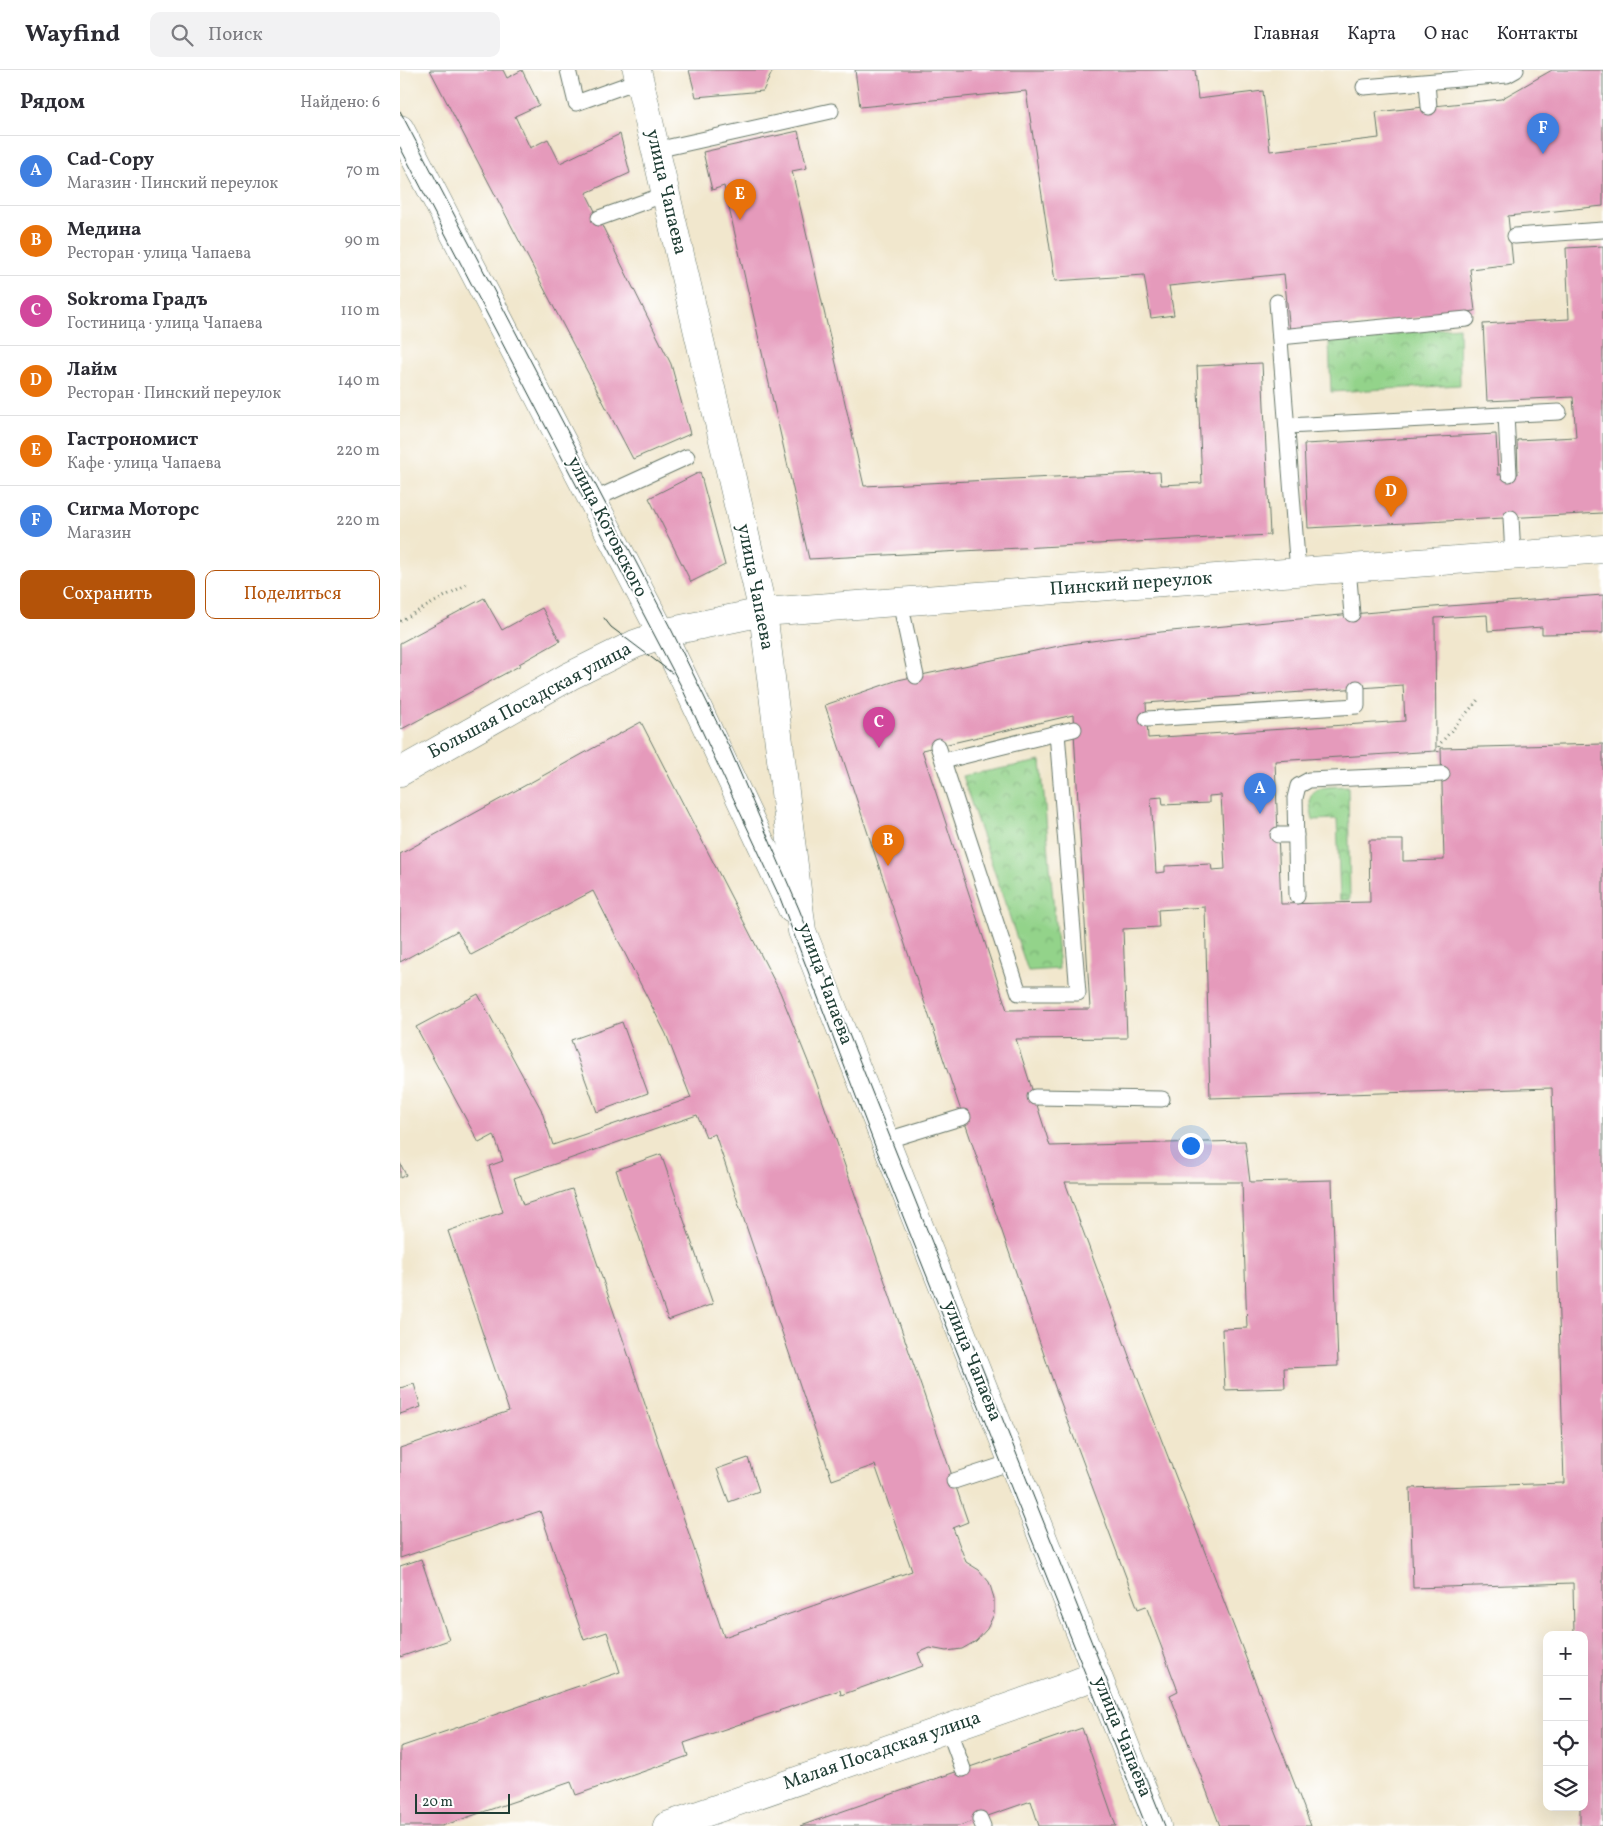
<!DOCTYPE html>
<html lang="ru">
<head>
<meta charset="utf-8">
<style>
	:root { --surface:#fff; --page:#f2f2f3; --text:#2b2b33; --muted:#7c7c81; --line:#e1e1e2; --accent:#b45309 }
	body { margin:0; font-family:Vollkorn,serif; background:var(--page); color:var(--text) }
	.controls { position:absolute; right:15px; bottom:15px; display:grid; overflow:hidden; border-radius:10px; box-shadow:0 5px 20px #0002 }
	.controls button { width:45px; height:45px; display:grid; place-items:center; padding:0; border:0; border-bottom:1px solid var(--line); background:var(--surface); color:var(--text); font:25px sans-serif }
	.scale { position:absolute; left:15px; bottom:12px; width:95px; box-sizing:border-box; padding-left:5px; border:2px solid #1f3d34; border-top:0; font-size:14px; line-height:18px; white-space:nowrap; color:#1f3d34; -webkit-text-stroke:4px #fff; paint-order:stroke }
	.you { position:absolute; left:790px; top:1075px; width:18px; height:18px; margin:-12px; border:4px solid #fff; border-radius:50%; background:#1a73e8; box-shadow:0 0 0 8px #1a73e833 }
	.badge { display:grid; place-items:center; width:32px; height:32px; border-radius:50%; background:var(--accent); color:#fff; font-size:16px; font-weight:700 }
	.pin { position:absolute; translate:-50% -41px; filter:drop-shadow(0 1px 2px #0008) }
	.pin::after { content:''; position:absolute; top:26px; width:18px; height:15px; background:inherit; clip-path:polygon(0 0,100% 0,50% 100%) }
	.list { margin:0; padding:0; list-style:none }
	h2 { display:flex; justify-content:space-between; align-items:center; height:65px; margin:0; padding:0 20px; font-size:21px }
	h2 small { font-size:16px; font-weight:400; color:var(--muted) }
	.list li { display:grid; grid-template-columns:32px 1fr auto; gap:15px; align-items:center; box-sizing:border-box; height:70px; padding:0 20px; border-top:1px solid var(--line) }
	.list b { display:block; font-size:19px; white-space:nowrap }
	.list p { margin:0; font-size:16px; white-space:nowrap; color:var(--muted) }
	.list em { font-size:16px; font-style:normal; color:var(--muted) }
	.actions { display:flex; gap:10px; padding:15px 20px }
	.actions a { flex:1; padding:11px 0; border:1px solid var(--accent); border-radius:10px; text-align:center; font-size:18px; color:var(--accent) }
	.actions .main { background:var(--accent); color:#fff }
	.icon { flex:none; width:28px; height:28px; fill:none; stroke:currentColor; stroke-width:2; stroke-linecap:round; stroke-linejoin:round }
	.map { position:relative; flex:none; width:1203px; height:1756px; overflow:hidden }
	header { display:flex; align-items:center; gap:30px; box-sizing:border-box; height:70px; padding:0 25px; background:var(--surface); border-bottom:1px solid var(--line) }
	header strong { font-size:24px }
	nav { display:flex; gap:28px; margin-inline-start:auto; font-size:18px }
	.search { width:350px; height:45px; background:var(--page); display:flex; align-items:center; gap:12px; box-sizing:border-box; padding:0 18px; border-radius:10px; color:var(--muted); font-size:19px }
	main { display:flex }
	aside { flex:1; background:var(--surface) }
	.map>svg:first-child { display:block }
	.park { fill:url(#park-crowns); stroke:#59885f }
	.building { fill:#e59abb; fill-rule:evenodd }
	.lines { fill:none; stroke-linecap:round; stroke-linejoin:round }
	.service-casing { stroke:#68786a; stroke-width:17 }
	.minor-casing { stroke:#68786a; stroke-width:29 }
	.tertiary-casing { stroke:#68786a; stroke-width:29 }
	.path { stroke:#68786a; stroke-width:3; stroke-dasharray:1 4; stroke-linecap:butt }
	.service { stroke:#fff; stroke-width:15 }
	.minor { stroke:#fff; stroke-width:28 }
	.tertiary { stroke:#fff; stroke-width:28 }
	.tram { stroke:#1f3d34; stroke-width:1 }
	.labels { text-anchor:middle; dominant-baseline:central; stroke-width:4; stroke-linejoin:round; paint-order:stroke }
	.street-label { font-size:19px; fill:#1f3d34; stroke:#fff }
</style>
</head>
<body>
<header>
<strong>Wayfind</strong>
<div class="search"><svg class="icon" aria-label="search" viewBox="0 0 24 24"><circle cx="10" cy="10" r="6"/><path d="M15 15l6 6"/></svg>Поиск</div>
<nav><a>Главная</a><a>Карта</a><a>О нас</a><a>Контакты</a></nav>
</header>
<main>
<aside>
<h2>Рядом<small>Найдено: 6</small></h2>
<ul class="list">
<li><span class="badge" style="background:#3f7fe0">A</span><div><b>Cad-Copy</b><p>Магазин · Пинский переулок</p></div><em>70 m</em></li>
<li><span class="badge" style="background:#e8710a">B</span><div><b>Медина</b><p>Ресторан · улица Чапаева</p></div><em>90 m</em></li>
<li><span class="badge" style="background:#d1479c">C</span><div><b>Sokroma Градъ</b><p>Гостиница · улица Чапаева</p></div><em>110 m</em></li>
<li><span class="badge" style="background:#e8710a">D</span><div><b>Лайм</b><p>Ресторан · Пинский переулок</p></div><em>140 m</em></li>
<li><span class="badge" style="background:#e8710a">E</span><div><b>Гастрономист</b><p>Кафе · улица Чапаева</p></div><em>220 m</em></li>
<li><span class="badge" style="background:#3f7fe0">F</span><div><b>Сигма Моторс</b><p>Магазин</p></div><em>220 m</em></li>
</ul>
<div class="actions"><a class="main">Сохранить</a><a>Поделиться</a></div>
</aside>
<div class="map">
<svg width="1203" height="1756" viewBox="0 0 1203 1756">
	<defs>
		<pattern id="park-crowns" width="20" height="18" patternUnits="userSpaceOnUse" patternTransform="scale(1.25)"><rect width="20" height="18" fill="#93d38a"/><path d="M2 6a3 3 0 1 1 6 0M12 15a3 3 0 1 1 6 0" fill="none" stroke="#77ac72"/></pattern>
	</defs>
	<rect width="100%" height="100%" fill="#fff"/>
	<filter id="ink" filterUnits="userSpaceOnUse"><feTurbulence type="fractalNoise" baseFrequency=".02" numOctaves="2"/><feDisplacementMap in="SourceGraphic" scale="10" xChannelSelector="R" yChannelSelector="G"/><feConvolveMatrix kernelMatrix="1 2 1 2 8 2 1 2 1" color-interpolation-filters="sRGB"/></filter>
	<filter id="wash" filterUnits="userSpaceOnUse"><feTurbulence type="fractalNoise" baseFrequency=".0096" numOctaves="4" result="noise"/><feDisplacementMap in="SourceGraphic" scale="20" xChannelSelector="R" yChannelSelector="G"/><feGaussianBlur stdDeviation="1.12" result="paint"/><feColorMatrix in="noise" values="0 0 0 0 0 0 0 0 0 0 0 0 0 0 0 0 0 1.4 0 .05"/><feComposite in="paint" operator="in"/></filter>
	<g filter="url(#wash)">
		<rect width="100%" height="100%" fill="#f1e7cd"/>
		<!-- park -->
		<g class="park">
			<path d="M 1059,257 L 1060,315 L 931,322 L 929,270 Z"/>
			<path d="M 641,691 L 659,899 L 628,901 L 562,706 Z"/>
			<path d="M 948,716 L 950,830 L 940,830 L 937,749 L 913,750 C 912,744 910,736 910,730 C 911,714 936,717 948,716 Z"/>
		</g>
		<g id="blocks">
			<!-- building -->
			<g class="building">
				<path d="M 30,0 L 103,0 L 107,8 L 122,0 L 139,35 L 115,46 L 130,78 L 148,69 L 160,93 L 220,64 L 230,103 L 186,123 L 271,294 L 290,364 L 233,389 Z"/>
				<path d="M 289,0 L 373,0 L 363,21 L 296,27 Z"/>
				<path d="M 455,0 L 795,0 L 798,29 L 863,21 L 870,81 L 979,68 L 976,42 L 1101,29 L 1152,0 L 1203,0 L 1203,136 L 1108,146 L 1113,194 L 1070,199 L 1075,241 L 890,262 L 884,204 L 769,216 L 774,245 L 751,248 L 744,205 L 655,211 L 626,21 L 460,37 Z"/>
				<path d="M 398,61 L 407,98 L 392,101 L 464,416 L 760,402 L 761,415 L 802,413 L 797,296 L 862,293 L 870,465 L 409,489 L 324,116 L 312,120 L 303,82 Z"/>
				<path d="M 1203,176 L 1203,443 L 908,458 L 904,374 L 1096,364 L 1098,405 L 1118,404 L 1117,370 L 1176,367 L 1173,327 L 1087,331 L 1083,254 L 1169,249 L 1166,178 Z"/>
				<path d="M 300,402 L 325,495 L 291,512 L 249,428 Z"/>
				<path d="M 1203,525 L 1203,563 L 1142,564 L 1142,557 L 1088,561 L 1087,545 L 1035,548 L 1036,681 L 875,691 L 881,834 L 970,832 L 969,770 L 1003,770 L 1003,791 L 1044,790 L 1041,678 L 1203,674 L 1203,1756 L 1180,1756 L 1180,1737 L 1184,1737 L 1184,1565 L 1174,1565 L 1173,1513 L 1013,1518 L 1010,1418 L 1164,1413 L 1152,1018 L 810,1028 L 805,837 L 758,840 L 759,857 L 723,859 L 727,968 L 616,969 L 650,1076 L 845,1071 L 850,1112 L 932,1110 L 938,1296 L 884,1298 L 885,1318 L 825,1320 L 822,1259 L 847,1258 L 842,1112 L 665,1112 L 729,1286 L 911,1756 L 820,1756 L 770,1625 L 778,1621 L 746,1536 L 738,1539 L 655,1317 L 543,988 L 425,635 L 498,610 L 668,574 L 761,562 L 952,544 L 1034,537 ZM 1003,615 L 1005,651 L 748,668 L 746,633 ZM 673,645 L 690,939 L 607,940 L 522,680 ZM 821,725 L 825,799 L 812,800 L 811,794 L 765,796 L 765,802 L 756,803 L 751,728 L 762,727 L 763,735 L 809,733 L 809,726 Z"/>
				<path d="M 84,528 L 102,560 L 142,538 L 160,571 L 119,594 L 121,595 L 0,660 L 0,573 Z"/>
				<path d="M 241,652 L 380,922 L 415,1009 L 568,1452 L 553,1458 L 566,1492 L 579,1500 L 589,1512 L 594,1528 L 594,1544 L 587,1559 L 576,1571 L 562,1579 L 546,1581 L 530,1578 L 518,1583 L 523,1596 L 441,1625 L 440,1620 L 284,1673 L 288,1686 L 176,1725 L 171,1712 L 42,1756 L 0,1756 L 0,1677 L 220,1602 L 207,1562 L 184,1570 L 140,1441 L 0,1488 L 0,1378 L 109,1341 L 48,1161 L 103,1142 L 89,1096 L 103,1091 L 94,1065 L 79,1073 L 16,957 L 78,924 L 141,1039 L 153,1075 L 291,1028 L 266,964 L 193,821 L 71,885 L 57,861 L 0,892 L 0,784 ZM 297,1045 L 306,1067 L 315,1064 L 432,1410 L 475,1395 L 512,1501 L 324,1567 L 172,1119 L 123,1135 L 114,1108 Z"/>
				<path d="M 222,952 L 248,1023 L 197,1042 L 171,970 Z"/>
				<path d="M 261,1084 L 313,1234 L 268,1250 L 216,1100 Z"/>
				<path d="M 0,1093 L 6,1105 L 0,1108 Z"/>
				<path d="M 14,1314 L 21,1337 L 0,1344 L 0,1318 Z"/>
				<path d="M 348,1388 L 359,1421 L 329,1432 L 317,1399 Z"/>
				<path d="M 21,1489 L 49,1570 L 0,1587 L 0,1496 Z"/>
				<path d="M 682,1658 L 716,1756 L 639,1756 L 631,1731 L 559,1756 L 400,1756 Z"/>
			</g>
		</g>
	</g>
	<g filter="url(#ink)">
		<use href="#blocks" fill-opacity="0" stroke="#68786a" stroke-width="1"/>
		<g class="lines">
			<!-- service casing -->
			<g class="service-casing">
				<g id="service">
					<path d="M 168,0 L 176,33 L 240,10"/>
					<path d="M 1027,13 L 1029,37"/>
					<path d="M 964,17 L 1107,5 L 1116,0"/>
					<path d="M 256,80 L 431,41"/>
					<path d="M 199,148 L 266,124"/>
					<path d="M 1115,166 L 1203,160"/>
					<path d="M 877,232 L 898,502"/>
					<path d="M 880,267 L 1067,249"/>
					<path d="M 1106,345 L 1109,404"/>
					<path d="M 887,356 L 1159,342"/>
					<path d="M 193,430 L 287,387"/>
					<path d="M 1111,448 L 1113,486"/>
					<path d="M 948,498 L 952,544"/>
					<path d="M 500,532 L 516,606"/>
					<path d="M 747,649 L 957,636 L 957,618"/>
					<path d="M 657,663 L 674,659"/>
					<path d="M 538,676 L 543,691 L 619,923 L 678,923 L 657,663 L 543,691"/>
					<path d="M 878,765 L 896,765"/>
					<path d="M 897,826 L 895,728 L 898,716 L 909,710 L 1042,704"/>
					<path d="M 635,1027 L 762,1029"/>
					<path d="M 484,1071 L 563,1047"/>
					<path d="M 554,1411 L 612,1392"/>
					<path d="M 548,1658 L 563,1699"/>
					<path d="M 580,1749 L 583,1756"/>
				</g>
			</g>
			<!-- minor casing -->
			<g class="minor-casing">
				<g id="minor">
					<path d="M 0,702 L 170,606 L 235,574 L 272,561 L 363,542 L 1203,479"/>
					<path d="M 267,1756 L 658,1620 L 697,1605"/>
				</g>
			</g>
			<!-- tertiary casing -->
			<g class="tertiary-casing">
				<g id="tertiary">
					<path d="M 237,0 L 363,542 L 402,861 L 757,1756"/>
					<path d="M 0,59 L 262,564 L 286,613 L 392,839"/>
				</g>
			</g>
			<!-- path -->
			<g class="path">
				<path d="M 0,551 L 69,513"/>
				<path d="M 1038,682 L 1039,675 L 1078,630"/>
			</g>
			<!-- service -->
			<use href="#service" class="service"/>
			<!-- minor -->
			<use href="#minor" class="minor"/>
			<!-- tertiary -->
			<use href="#tertiary" class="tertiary"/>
			<!-- tram -->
			<g class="tram">
				<path d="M 0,41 L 272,561 L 329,677 L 399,839 L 765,1756"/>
				<path d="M 0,77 L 281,616 L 380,828 L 475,1076 L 746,1756"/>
				<path d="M 204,548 L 211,557 L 272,603"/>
			</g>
		</g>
	</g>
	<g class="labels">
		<!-- street labels -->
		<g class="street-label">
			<text transform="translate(266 122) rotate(77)">улица Чапаева</text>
			<text transform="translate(207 457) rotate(63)">улица Котовского</text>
			<text transform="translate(731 514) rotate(-4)">Пинский переулок</text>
			<text transform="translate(355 517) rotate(79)">улица Чапаева</text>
			<text transform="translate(130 631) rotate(-28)">Большая Посадская улица</text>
			<text transform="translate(425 914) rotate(70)">улица Чапаева</text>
			<text transform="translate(572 1291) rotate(68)">улица Чапаева</text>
			<text transform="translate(722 1667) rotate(68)">улица Чапаева</text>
			<text transform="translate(482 1681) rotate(-19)">Малая Посадская улица</text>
		</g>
	</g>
</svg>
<div class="controls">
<button>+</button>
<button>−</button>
<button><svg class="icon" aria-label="locate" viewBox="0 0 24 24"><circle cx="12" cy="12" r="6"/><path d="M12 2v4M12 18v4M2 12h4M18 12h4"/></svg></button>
<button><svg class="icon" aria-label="layers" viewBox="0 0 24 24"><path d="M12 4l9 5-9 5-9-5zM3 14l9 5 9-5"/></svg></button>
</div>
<div class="scale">20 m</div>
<div class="you"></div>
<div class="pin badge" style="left:860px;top:744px;background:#3f7fe0">A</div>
<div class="pin badge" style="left:488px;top:796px;background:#e8710a">B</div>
<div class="pin badge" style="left:479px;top:678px;background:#d1479c">C</div>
<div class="pin badge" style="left:991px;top:447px;background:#e8710a">D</div>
<div class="pin badge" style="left:340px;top:150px;background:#e8710a">E</div>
<div class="pin badge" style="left:1143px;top:84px;background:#3f7fe0">F</div>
</div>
</main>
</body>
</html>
